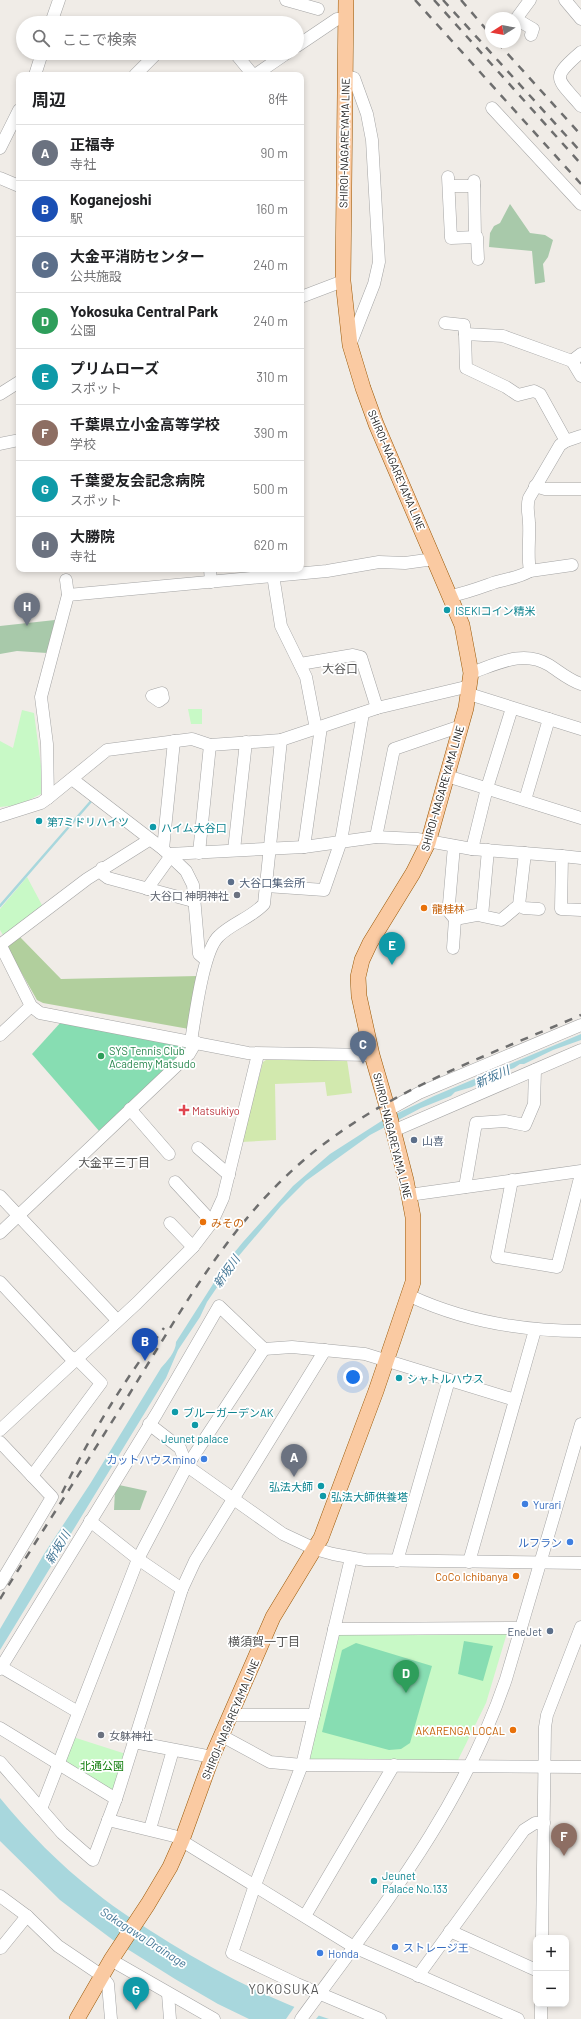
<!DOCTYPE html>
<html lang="ja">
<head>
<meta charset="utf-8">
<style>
	:root { --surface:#fff; --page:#f2f2f2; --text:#202124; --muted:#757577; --line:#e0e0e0; --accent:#0f766e }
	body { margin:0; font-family:Barlow,"Noto Sans JP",sans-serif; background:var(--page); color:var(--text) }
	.controls { position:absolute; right:12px; bottom:12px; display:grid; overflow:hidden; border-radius:8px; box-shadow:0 2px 6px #0003 }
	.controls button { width:36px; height:36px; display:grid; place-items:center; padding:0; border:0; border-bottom:1px solid var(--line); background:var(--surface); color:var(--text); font:20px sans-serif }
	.compass { position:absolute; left:485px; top:12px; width:36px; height:36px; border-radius:50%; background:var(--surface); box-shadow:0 2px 6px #0003; rotate:259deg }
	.you { position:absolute; left:353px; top:1377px; width:14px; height:14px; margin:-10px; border:3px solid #fff; border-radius:50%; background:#1a73e8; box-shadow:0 0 0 6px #1a73e833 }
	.badge { display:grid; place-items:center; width:26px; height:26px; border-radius:50%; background:var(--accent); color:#fff; font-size:13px; font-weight:700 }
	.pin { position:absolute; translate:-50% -33px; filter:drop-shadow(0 1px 2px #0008) }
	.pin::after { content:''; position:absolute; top:21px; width:14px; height:12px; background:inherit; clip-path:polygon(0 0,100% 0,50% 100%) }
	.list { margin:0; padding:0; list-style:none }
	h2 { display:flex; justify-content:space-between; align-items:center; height:52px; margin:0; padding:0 16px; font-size:17px }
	h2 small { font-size:13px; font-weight:400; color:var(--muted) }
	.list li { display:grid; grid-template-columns:26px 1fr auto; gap:12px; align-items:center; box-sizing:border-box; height:56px; padding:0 16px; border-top:1px solid var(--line) }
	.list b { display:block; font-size:15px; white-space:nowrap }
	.list p { margin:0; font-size:13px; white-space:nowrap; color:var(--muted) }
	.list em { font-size:13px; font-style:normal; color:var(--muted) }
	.icon { flex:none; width:22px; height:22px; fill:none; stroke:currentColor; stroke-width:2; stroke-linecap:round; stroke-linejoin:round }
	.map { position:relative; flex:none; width:581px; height:2019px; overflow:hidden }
	.search { position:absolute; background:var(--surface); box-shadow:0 2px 6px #0003; left:16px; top:16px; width:288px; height:44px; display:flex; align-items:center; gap:10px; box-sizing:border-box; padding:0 14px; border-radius:22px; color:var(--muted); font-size:15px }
	.panel { position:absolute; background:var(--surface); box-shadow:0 2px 6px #0003; left:16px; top:72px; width:288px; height:500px; border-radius:8px }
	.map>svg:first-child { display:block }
	.grass { fill:#d2e9ae }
	.forest { fill:#b1cf9d }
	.cemetery { fill:#a8c9aa }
	.park { fill:#c8f9c6 }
	.pitch { fill:#87ddb2 }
	.water { fill:#a8d7dd }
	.pier { fill:#f0ece7 }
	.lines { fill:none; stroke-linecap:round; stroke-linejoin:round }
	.stream { stroke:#a8d7dd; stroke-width:2.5 }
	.minor-casing { stroke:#a4a4a4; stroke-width:13 }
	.major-casing { stroke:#995603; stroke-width:16 }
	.minor { stroke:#fff; stroke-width:12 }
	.major { stroke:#facaa2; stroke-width:15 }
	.rail { stroke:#6e6e6e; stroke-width:2.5; stroke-dasharray:8 8; stroke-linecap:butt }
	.culture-dot { fill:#0f9aa8; stroke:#fff; stroke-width:1.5 }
	.service-dot { fill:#5c6f8a; stroke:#fff; stroke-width:1.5 }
	.worship-dot { fill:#6b7280; stroke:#fff; stroke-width:1.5 }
	.food-dot { fill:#e8710a; stroke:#fff; stroke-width:1.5 }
	.leisure-dot { fill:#2e9e5b; stroke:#fff; stroke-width:1.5 }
	.health-dot { fill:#e0444e; stroke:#fff; stroke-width:1.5 }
	.shop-dot { fill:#3f7fe0; stroke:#fff; stroke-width:1.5 }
	.labels { text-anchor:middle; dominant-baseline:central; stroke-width:3.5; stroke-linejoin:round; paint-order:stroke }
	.street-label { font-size:11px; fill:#202020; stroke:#fff }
	.culture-label { font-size:11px; fill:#0d838f; stroke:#fff; text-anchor:start }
	.service-label { font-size:11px; fill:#4e5e75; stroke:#fff; text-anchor:start }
	.worship-label { font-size:11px; fill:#5b616d; stroke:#fff; text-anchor:end }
	.food-label { font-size:11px; fill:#c56008; stroke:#fff; text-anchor:start }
	.leisure-label { font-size:11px; fill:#27864d; stroke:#fff; text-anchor:start }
	.health-label { font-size:11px; fill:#be3a42; stroke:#fff; text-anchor:start }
	.shop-label { font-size:11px; fill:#366cbe; stroke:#fff; text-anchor:start }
	.park-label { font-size:11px; fill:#127e0e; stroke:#fff }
	.neighbourhood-label { font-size:12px; fill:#535353; stroke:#fff }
	.water-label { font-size:12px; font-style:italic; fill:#457897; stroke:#fff }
	.quarter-label { font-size:13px; letter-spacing:1px; fill:#535353; stroke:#fff }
</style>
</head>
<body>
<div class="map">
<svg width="581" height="2019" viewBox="0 0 581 2019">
	<rect width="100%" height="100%" fill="#f0ece7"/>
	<!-- grass -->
	<path class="grass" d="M 266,1060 L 347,1060 L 352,1093 L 327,1096 L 325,1082 L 275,1084 L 276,1140 L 241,1142 L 263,1062 Z"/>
	<!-- forest -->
	<path class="forest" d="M 20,937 L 61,979 L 198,976 L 189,1029 L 43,1003 L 37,1000 L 8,949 L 10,944 Z"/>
	<!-- cemetery -->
	<g class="cemetery">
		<path d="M 510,204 L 530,233 L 545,235 L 553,240 L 548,257 L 543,264 L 545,282 L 535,284 L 532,251 L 489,247 L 490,233 L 494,226 L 500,223 Z"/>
		<path d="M 55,620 L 47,653 L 17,651 L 0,654 L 0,626 Z"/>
		<path d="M 119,1485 L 147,1491 L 140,1510 L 114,1510 L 115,1490 Z"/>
	</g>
	<!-- park -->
	<g class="park">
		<path d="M 188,709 L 202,709 L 202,724 L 191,724 Z"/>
		<path d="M 22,710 L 34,713 L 41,766 L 41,794 L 19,805 L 0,807 L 0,741 L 13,748 Z"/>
		<path d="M 27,877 L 43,907 L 3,935 L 0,930 L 0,909 Z"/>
		<path d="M 336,1632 L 507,1633 L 486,1703 L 458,1760 L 397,1761 L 309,1759 Z"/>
		<path d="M 73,1737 L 126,1754 L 113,1790 L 109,1790 L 65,1763 Z"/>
	</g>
	<!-- pitch -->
	<g class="pitch">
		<path d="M 61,1022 L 184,1046 L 186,1051 L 100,1132 L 32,1054 Z"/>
		<path d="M 464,1641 L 493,1646 L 483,1681 L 458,1674 Z"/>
		<path d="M 356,1643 L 432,1666 L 410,1743 L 401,1749 L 389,1750 L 322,1732 L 342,1650 Z"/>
	</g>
	<!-- water -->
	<g class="water">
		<path d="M 581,1034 L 581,1040 L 553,1050 L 524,1064 L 520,1064 L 514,1068 L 491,1077 L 472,1087 L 455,1092 L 451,1096 L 421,1108 L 370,1135 L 306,1181 L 281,1206 L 237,1258 L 207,1302 L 200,1317 L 178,1350 L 166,1378 L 0,1650 L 0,1629 L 44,1554 L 90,1484 L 161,1368 C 167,1361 176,1352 176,1342 L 229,1259 L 243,1242 L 293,1186 L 330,1154 L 383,1120 L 434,1096 Z"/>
		<path d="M 0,1798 C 28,1832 60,1865 95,1892 C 118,1911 145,1927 170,1943 C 221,1974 272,2001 329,2019 L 249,2019 L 218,2004 L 175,1979 L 113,1940 L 81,1916 L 60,1900 L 0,1841 Z"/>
	</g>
	<!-- pier -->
	<path class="pier" d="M 295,2006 L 320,2014 L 316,2019 L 286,2019 Z"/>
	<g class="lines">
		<!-- stream -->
		<path class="stream" d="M 0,906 L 93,799"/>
		<!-- minor casing -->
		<g class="minor-casing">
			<g id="minor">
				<path d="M 286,0 L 318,9"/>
				<path d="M 530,0 L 516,19 L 533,29 L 531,35"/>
				<path d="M 565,0 L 581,19"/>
				<path d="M 51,23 L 59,0"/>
				<path d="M 297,46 L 337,19 L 346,19"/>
				<path d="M 581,52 C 550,79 556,77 581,106"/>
				<path d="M 235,53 L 253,75"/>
				<path d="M 35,75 L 42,53"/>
				<path d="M 135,75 L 157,53"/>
				<path d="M 255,75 L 287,53"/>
				<path d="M 345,76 L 354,78 L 367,114 L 372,140 L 379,262 L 374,284 L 350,345"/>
				<path d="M 492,108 L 581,204"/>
				<path d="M 0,148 L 19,110"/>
				<path d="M 448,177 L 451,238 L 477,237 L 478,259"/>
				<path d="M 0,178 L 19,186"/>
				<path d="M 474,181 L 475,237"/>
				<path d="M 449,186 L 474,186"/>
				<path d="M 301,297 L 343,281"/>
				<path d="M 445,323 L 464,325 L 465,334"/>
				<path d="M 581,354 L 572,361 L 581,376"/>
				<path d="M 0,394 L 19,382"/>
				<path d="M 566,441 L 540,394 L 534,391 L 518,395 L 506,387 L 466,368 L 465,334 L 503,336 L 572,361"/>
				<path d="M 0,444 L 19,440"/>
				<path d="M 535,486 L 545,489 L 581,489"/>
				<path d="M 210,569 L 211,582"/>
				<path d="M 530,571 L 572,565"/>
				<path d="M 273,575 L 281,626 L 306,677 L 316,729"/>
				<path d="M 68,595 L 327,571 L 379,562 L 405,563 L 434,559"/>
				<path d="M 450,596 C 466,593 479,588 493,583 C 505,579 519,578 530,571 C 527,555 530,539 529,523 C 529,515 526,507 529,498 L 560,445 L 566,441 L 581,436"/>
				<path d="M 300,664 L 353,655 L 361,657 L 377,708"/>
				<path d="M 471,673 C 497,664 523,649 549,665 C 560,672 569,680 581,684"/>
				<path d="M 162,693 L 163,698 L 159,701 L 152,696 Z"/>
				<path d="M 469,694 L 581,729"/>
				<path d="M 447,776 L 581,818"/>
				<path d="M 72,779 L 163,849 L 186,871 L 193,885 L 199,954 L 206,960"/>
				<path d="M 48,798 L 47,744 L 41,697 L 68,595 L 66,580"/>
				<path d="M 525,800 L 549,719"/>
				<path d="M 0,816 L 41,803 L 48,798 L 107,750 L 192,739 L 210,745 L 281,740 L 377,708 L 470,686"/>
				<path d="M 376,837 L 394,749 L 461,726"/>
				<path d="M 454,846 L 449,904 L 450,913 L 455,919 L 482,914"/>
				<path d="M 304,847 L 321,727"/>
				<path d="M 163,849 L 174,741"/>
				<path d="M 472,849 L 487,788 L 512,708"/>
				<path d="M 234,850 L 246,742"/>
				<path d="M 488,850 L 482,916 L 501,920 L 519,905 L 525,853"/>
				<path d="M 199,853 L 210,745"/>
				<path d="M 169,854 L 304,847 L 376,837 L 417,839 L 472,849 L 562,856 L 561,909 L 581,910"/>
				<path d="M 562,856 L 581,858"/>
				<path d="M 102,868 L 104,875 L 108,878 L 193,901"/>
				<path d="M 266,886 L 324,890 L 341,841 L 363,713"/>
				<path d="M 147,889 L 170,857"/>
				<path d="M 519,905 L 524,908 L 539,909"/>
				<path d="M 0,944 L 31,1006 L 40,1013 L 248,1053 L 372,1055"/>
				<path d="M 0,945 L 87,879 L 149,840"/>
				<path d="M 453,948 L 455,919"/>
				<path d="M 0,1035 L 31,1006"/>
				<path d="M 191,1041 C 195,1018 203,950 219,936 C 232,923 251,918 264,904 L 281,740"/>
				<path d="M 130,1109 L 169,1154"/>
				<path d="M 388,1110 L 419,1093 L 581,1025"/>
				<path d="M 393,1131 L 581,1050"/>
				<path d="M 198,1148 L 229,1175"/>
				<path d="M 512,1180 L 497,1257 L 557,1267 L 581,1174"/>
				<path d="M 175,1182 L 212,1222"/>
				<path d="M 465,1187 L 476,1123 L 505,1121 L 525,1125 L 534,1104 L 535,1070"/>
				<path d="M 409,1195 L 581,1171"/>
				<path d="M 0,1196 L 117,1320"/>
				<path d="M 170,1223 L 193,1247"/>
				<path d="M 0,1233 L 189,1054 L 196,1042"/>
				<path d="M 0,1282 L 69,1356 L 80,1362 L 101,1383 L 32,1476"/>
				<path d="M 410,1296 C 464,1321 521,1331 581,1331"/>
				<path d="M 149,1424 L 180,1448 L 187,1466 L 283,1534 L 315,1549 L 333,1554 L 365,1560 L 581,1563"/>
				<path d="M 0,1430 L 137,1303 L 193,1247 L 212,1222 L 223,1198 L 258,1054"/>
				<path d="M 0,1442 L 52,1497 L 0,1584"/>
				<path d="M 90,1521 L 138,1559 L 182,1589"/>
				<path d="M 351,1558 L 302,1765 L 255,1885 L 232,1953 L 297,1984 L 380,2019"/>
				<path d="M 397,1561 L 449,1380"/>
				<path d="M 469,1562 L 535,1330"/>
				<path d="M 334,1629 L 521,1628"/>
				<path d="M 1,1667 L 78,1712"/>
				<path d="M 0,1669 L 157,1413 L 219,1306 L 264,1349 L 292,1347 L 365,1354 L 515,1400"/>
				<path d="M 231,1715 L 314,1715"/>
				<path d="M 0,1728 L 116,1799"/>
				<path d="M 222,1736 L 270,1762 L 302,1765 L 581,1767"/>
				<path d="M 134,1742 L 212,1757"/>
				<path d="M 0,1762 L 62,1833 L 93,1860 L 116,1799 L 182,1589 L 195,1561 L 325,1350"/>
				<path d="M 41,1809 L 138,1559 L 187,1466 L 264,1349"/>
				<path d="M 108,1820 L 174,1836 L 354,1947 L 518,2019"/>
				<path d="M 150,1829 L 173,1750"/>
				<path d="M 0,1896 L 27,1916 L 58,1946 L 101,1975 L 108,1984 L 111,2019"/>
				<path d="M 305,1916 L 394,1765"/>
				<path d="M 450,1931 L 536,1970"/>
				<path d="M 542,1938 L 545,1727 L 547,1715 L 581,1627"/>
				<path d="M 0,1948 L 1,1948 L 27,1916"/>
				<path d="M 111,1960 L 214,2019"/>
				<path d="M 418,1976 L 524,1830 L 535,1823 L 544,1823"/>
				<path d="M 168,1994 L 170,2019"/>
				<path d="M 301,2019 C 381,1909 462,1809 506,1679 L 581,1424"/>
				<path d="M 541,2019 L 541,2004"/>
			</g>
		</g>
		<!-- major casing -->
		<g class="major-casing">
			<path id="major" d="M 77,2019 L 111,1960 L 148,1904 L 170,1867 L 182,1840 L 212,1757 L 273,1617 L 321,1538 L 376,1391 L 413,1282 L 413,1217 L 406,1180 L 388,1110 L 372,1055 L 359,996 L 358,977 L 362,960 L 370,943 L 413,873 L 428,843 L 466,708 L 471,673 L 462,625 L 376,424 L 363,388 L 350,345 L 343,281 L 346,0"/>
		</g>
		<!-- minor -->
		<use href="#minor" class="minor"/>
		<!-- major -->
		<use href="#major" class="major"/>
		<!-- rail -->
		<g class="rail">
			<path d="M 415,0 L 581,184"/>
			<path d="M 434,0 L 581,164"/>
			<path d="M 443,0 L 581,152"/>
			<path d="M 461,0 L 491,35"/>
			<path d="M 497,42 L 581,135"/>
			<path d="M 62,1493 C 91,1434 124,1380 164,1328"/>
			<path d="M 0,1599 C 43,1530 87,1462 130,1393 C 191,1295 242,1200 339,1133 C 413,1081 499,1051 581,1015"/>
		</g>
	</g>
	<!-- markers -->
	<g class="culture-dot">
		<circle cx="447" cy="610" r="4"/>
		<circle cx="39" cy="821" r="4"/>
		<circle cx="153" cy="827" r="4"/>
		<circle cx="399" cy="1378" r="4"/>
		<circle cx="175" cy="1412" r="4"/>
		<circle cx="195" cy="1425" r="4"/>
		<circle cx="321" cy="1486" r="4"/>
		<circle cx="323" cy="1496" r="4"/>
		<circle cx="374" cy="1881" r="4"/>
	</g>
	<g class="service-dot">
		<circle cx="231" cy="882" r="4"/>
		<circle cx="414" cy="1140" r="4"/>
		<circle cx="550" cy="1631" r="4"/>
	</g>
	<g class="worship-dot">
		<circle cx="237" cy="895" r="4"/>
		<circle cx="101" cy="1735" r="4"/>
	</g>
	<g class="food-dot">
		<circle cx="424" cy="908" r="4"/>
		<circle cx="203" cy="1222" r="4"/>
		<circle cx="516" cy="1576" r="4"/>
		<circle cx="513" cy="1730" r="4"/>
	</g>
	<circle class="leisure-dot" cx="101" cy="1056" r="4"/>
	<path class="health-dot" d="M182 1104h4v4h4v4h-4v4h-4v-4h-4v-4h4z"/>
	<g class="shop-dot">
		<circle cx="204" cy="1459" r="4"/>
		<circle cx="525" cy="1504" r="4"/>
		<circle cx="570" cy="1542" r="4"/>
		<circle cx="395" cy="1947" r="4"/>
		<circle cx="320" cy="1953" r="4"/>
	</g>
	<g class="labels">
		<!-- street labels -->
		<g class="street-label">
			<text transform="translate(344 143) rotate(-89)">SHIROI-NAGAREYAMA LINE</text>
			<text transform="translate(397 470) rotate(67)">SHIROI-NAGAREYAMA LINE</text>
			<text transform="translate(442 788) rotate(-74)">SHIROI-NAGAREYAMA LINE</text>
			<text transform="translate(393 1136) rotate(76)">SHIROI-NAGAREYAMA LINE</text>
			<text transform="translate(230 1719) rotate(-67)">SHIROI-NAGAREYAMA LINE</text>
		</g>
		<!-- culture labels -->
		<g class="culture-label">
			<text x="455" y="610">ISEKIコイン精米</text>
			<text x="47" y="821">第7ミドリハイツ</text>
			<text x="161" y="827">ハイム大谷口</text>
			<text x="407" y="1378">シャトルハウス</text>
			<text x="183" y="1412">ブルーガーデンAK</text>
			<text x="195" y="1438" text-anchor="middle">Jeunet palace</text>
			<text x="313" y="1486" text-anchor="end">弘法大師</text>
			<text x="331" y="1496">弘法大師供養塔</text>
			<text x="382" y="1875">Jeunet<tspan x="382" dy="13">Palace No.133</tspan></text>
		</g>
		<!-- service labels -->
		<g class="service-label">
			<text x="239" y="882">大谷口集会所</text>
			<text x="422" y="1140">山喜</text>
			<text x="542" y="1631" text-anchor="end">EneJet</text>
		</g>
		<!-- worship labels -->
		<g class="worship-label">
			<text x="229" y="895">大谷口 神明神社</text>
			<text x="109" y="1735" text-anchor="start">女躰神社</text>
		</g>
		<!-- food labels -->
		<g class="food-label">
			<text x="432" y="908">龍桂林</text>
			<text x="211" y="1222">みその</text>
			<text x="508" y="1576" text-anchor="end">CoCo Ichibanya</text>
			<text x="505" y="1730" text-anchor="end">AKARENGA LOCAL</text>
		</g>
		<!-- leisure labels -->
		<g class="leisure-label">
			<text x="109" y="1050">SYS Tennis Club<tspan x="109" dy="13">Academy Matsudo</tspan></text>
		</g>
		<!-- health labels -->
		<g class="health-label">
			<text x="192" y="1110">Matsukiyo</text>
		</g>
		<!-- shop labels -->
		<g class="shop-label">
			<text x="196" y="1459" text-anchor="end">カットハウスmino</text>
			<text x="533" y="1504">Yurari</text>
			<text x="562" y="1542" text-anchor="end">ルフラン</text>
			<text x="403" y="1947">ストレージ王</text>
			<text x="328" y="1953">Honda</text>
		</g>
		<!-- park labels -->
		<g class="park-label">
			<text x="102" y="1765">北通公園</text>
		</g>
		<!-- neighbourhood labels -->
		<g class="neighbourhood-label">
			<text x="340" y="668">大谷口</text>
			<text x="114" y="1162">大金平三丁目</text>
			<text x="264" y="1641">横須賀一丁目</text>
		</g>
		<!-- water labels -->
		<g class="water-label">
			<text transform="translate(492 1076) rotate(-24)">新坂川</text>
			<text transform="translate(226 1271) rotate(-55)">新坂川</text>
			<text transform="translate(57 1547) rotate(-59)">新坂川</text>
			<text transform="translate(144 1937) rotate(33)">Sakagawa Drainage</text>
		</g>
		<!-- quarter labels -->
		<g class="quarter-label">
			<text x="284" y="1989">YOKOSUKA</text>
		</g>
	</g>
</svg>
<div class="controls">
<button>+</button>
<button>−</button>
</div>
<svg class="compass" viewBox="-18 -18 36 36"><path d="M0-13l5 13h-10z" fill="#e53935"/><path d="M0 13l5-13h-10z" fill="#757577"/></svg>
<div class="you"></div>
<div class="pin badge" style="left:294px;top:1477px;background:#6b7280">A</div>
<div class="pin badge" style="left:145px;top:1361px;background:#1a4fb4">B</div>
<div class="pin badge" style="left:363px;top:1064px;background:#5c6f8a">C</div>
<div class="pin badge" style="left:406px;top:1693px;background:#2e9e5b">D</div>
<div class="pin badge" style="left:392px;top:965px;background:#0f9aa8">E</div>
<div class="pin badge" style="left:564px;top:1856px;background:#8d6e63">F</div>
<div class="pin badge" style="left:136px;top:2010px;background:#0f9aa8">G</div>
<div class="pin badge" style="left:27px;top:626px;background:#6b7280">H</div>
<div class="search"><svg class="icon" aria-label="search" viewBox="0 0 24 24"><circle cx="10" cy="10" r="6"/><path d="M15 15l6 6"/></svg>ここで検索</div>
<section class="panel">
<h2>周辺<small>8件</small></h2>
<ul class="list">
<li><span class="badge" style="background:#6b7280">A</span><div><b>正福寺</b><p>寺社</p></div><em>90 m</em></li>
<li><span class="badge" style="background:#1a4fb4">B</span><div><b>Koganejoshi</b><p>駅</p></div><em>160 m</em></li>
<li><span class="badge" style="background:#5c6f8a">C</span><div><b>大金平消防センター</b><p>公共施設</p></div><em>240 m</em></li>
<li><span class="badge" style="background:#2e9e5b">D</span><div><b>Yokosuka Central Park</b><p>公園</p></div><em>240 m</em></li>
<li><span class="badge" style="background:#0f9aa8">E</span><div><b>プリムローズ</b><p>スポット</p></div><em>310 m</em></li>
<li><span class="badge" style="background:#8d6e63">F</span><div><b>千葉県立小金高等学校</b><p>学校</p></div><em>390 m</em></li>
<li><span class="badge" style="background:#0f9aa8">G</span><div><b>千葉愛友会記念病院</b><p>スポット</p></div><em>500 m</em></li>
<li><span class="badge" style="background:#6b7280">H</span><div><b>大勝院</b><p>寺社</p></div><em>620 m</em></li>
</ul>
</section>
</div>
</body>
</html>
